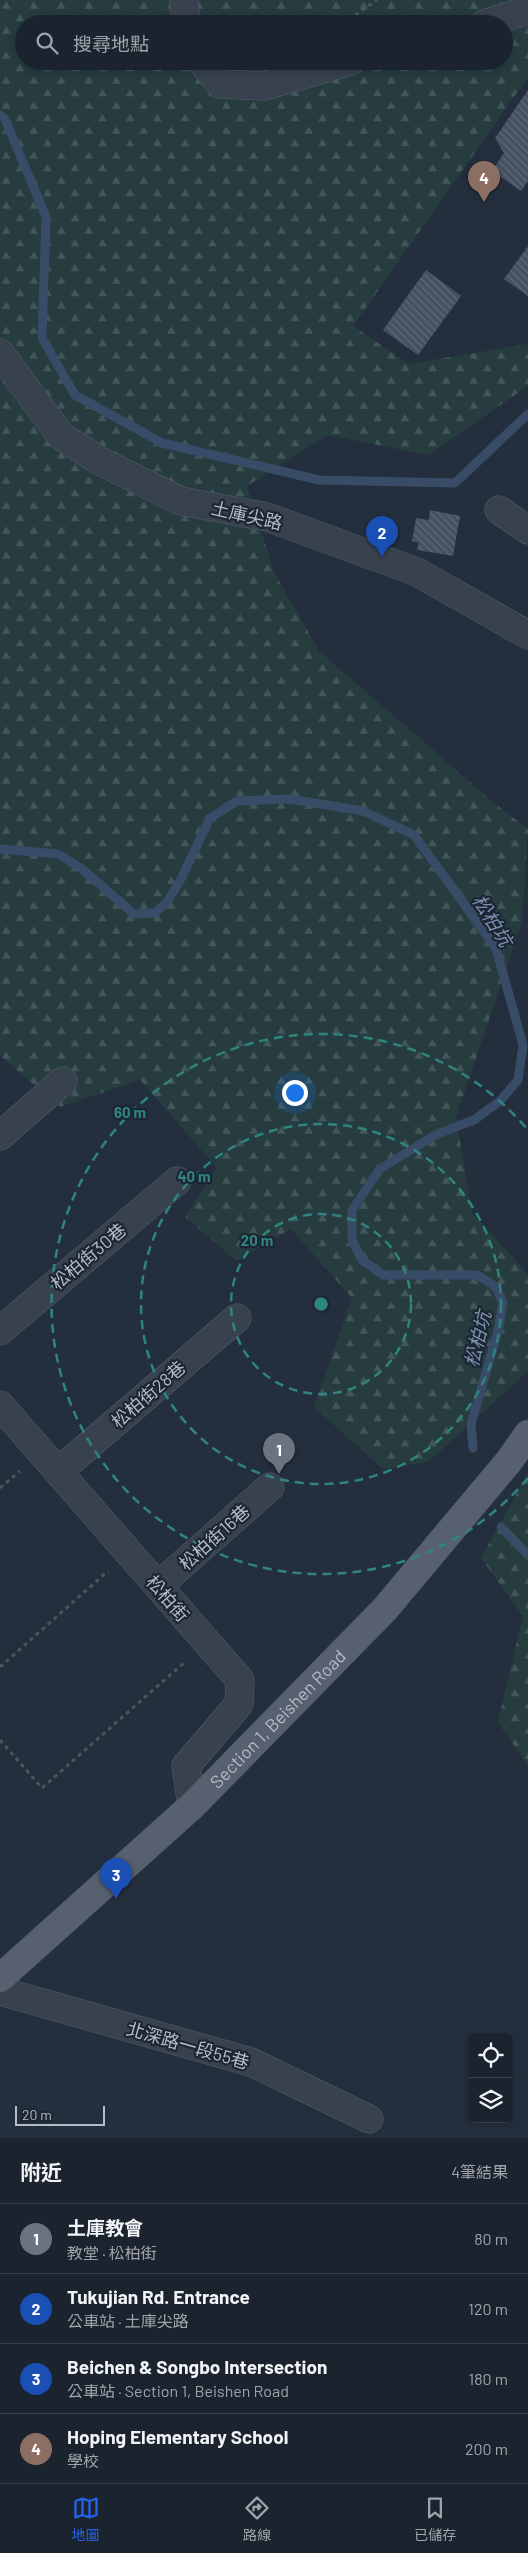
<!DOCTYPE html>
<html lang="zh-TW">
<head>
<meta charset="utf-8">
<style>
	:root { --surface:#1b232e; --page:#242b36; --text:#f1f3f6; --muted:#a0a4aa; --line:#39404a; --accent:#2563eb }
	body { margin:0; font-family:Barlow,"Noto Sans TC",sans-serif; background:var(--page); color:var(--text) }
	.controls { position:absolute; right:15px; bottom:15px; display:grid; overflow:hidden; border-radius:8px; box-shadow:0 2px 8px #0003 }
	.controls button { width:45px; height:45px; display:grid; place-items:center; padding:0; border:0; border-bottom:1px solid var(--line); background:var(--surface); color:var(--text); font:25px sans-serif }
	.scale { position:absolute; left:15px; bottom:12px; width:90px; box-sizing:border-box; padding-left:5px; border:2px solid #b4bcc9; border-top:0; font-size:14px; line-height:18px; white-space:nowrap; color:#b4bcc9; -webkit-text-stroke:4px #1d2633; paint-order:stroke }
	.you { position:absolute; left:294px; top:1092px; width:18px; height:18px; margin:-12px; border:4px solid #fff; border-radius:50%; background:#1a73e8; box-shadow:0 0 0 8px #1a73e833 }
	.badge { display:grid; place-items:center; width:32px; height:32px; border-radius:50%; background:var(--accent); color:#fff; font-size:16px; font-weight:700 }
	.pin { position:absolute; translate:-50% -41px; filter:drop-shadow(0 1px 2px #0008) }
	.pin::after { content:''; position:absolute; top:26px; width:18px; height:15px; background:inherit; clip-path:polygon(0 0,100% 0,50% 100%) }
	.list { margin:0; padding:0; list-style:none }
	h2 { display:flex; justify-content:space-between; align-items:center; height:65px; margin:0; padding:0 20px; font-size:21px }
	h2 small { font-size:16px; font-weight:400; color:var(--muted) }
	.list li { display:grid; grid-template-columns:32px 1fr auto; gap:15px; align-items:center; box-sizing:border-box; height:70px; padding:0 20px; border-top:1px solid var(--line) }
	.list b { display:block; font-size:19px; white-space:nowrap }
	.list p { margin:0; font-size:16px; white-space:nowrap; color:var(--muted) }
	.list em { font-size:16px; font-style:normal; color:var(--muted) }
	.icon { flex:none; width:28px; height:28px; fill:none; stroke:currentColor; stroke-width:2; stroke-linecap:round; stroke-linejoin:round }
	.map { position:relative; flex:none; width:528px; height:2138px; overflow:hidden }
	.search { position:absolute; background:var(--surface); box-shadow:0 2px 8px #0003; left:15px; right:15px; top:15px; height:55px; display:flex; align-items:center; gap:12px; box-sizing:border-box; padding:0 18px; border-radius:28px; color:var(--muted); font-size:19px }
	.sheet { height:345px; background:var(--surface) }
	nav { display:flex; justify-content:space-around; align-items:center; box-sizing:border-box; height:70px; border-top:1px solid var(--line); background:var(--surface); font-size:14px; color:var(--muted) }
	nav a { display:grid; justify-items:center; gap:2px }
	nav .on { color:var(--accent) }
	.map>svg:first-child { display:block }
	.forest { fill:url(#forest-firs); fill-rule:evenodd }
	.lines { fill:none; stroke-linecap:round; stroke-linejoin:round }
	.stream { stroke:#394c67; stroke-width:9 }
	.building { fill:url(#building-back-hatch) }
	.minor-casing { stroke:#565f6c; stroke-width:29 }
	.major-casing { stroke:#414a57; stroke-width:29 }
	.path { stroke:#44595c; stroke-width:3; stroke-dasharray:4 4; stroke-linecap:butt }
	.minor { stroke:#38414e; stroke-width:28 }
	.major { stroke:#56606e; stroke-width:28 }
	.ring { fill:none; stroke:#308480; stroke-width:2.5; stroke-dasharray:9 6 }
	.labels { text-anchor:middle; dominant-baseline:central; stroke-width:4.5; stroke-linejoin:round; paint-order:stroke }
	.street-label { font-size:18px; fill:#b4bcc9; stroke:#1d2633 }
	.water-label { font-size:19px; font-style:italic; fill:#7c92b1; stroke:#1d2633 }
	.centre { fill:#308480; stroke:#1d2633; stroke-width:2.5 }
	.ring-label { font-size:15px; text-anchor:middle; font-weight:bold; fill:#308480; stroke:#1d2633; stroke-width:4.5; stroke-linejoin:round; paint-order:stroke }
</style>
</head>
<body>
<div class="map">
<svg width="528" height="2138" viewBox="0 0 528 2138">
	<defs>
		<pattern id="forest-firs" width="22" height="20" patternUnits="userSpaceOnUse" patternTransform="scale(1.25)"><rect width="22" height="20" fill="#263c3f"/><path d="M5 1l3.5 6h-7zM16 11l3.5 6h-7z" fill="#435659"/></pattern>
		<pattern id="building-back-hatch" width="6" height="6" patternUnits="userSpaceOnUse" patternTransform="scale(1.25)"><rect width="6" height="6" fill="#455162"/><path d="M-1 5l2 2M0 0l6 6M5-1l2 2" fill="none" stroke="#5d6877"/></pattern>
	</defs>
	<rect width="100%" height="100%" fill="#242f3e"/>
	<!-- forest -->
	<g class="forest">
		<path d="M 0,0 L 528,0 L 528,77 L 353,326 L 409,364 L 528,344 L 528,386 L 428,455 L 328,435 L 247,486 L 274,572 L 319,651 L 493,802 L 528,829 L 522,922 L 456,1117 L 472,1213 L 528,1274 L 528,1371 L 428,1462 L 383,1469 L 314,1407 L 352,1298 L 291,1229 L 237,1261 L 185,1217 L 217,1168 L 140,1080 L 60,1107 L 0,1056 ZM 24,24 L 504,24 L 504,61 L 24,61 Z"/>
		<path d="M 528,1473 L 528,1766 L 498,1722 L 523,1616 L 481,1558 Z"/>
	</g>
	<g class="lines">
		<!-- stream -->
		<g class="stream">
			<path d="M 0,115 L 5,119 L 46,217 L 42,338 L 75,395 L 162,443 L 319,480 L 455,483 L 528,414"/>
			<path d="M 0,849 L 58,854 L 82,869 L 134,914 L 155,913 L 167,902 L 181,879 L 210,818 L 237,801 L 290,799 L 363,811 L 414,835 L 496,948 L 523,1045 L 518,1080 L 500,1101 L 474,1120 L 437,1134 L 380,1169 L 352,1210 L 352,1240 L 362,1260 L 383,1275 L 477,1275 L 496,1287 L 503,1303 L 498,1331 L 471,1424 L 473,1448"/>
			<path d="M 501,1527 L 528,1555"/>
		</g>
	</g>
	<!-- building -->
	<g class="building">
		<path d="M 528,90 L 528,181 L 521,191 L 492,171 L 504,153 L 495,138 Z"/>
		<path d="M 528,246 L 528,296 L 504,279 Z"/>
		<path d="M 426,270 L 461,296 L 418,355 L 383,330 Z"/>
		<path d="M 430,510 L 460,516 L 453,556 L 417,550 L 419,543 L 412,541 L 416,518 L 429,520 Z"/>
	</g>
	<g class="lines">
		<!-- minor casing -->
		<g class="minor-casing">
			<g id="minor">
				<path d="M 184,0 L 186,24"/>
				<path d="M 484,24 L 528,10"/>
				<path d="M 201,61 L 220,84 L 264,86 L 351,61"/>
				<path d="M 0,353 L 61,436 L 100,461 L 181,501 L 267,517 L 417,572 L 528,635"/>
				<path d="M 499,510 L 528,530"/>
				<path d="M 0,1136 L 63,1081"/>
				<path d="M 0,1331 L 177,1181"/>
				<path d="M 0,1405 L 240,1680 L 239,1704 L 186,1766 L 192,1806"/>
				<path d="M 59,1471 L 237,1318"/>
				<path d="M 158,1586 L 270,1487"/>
				<path d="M 0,1991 L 251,2062 L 369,2119"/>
			</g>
		</g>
		<!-- major casing -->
		<g class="major-casing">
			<g id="major">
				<path id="s1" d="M 0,1978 L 192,1806 L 385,1609 L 509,1461 L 528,1434"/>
			</g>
		</g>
		<!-- path -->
		<g class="path">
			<path d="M 342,24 L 377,0"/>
			<path d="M 0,1488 L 20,1471"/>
			<path d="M 0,1667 L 108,1571"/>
			<path d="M 0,1740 L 42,1788 L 186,1661"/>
		</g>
		<!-- minor -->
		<use href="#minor" class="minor"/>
		<!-- major -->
		<use href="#major" class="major"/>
	</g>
	<!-- distance rings -->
	<g class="ring">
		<circle cx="321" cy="1304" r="90"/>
		<circle cx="321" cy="1304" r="180"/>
		<path d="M528 1478A270 270 0 1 1 528 1130"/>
	</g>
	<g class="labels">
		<!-- street labels -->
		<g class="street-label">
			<text transform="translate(247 515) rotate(13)">土庫尖路</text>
			<text transform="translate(88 1256) rotate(-40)">松柏街30巷</text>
			<text transform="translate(148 1394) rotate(-41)">松柏街28巷</text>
			<text transform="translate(214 1537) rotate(-42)">松柏街16巷</text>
			<text transform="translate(168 1598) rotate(49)">松柏街</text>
			<text stroke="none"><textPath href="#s1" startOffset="380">Section 1, Beishen Road</textPath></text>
			<text transform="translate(188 2045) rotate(16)">北深路一段55巷</text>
		</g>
		<!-- water labels -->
		<g class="water-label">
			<text transform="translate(493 920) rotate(58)">松柏坑</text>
			<text transform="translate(477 1339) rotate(-76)">松柏坑</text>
		</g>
	</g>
	<circle cx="321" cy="1304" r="8" class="centre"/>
	<g class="ring-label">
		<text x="130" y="1118">60 m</text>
		<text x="194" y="1182">40 m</text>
		<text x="257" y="1246">20 m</text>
	</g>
</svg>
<div class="controls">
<button><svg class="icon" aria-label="locate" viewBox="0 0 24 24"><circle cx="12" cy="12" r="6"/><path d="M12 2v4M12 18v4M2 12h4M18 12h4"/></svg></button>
<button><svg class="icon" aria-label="layers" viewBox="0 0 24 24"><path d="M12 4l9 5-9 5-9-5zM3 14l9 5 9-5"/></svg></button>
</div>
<div class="scale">20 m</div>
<div class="you"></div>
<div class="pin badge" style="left:279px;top:1474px;background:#6b7280">1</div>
<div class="pin badge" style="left:382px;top:557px;background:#1a4fb4">2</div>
<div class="pin badge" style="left:116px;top:1899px;background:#1a4fb4">3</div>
<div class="pin badge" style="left:484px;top:202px;background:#8d6e63">4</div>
<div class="search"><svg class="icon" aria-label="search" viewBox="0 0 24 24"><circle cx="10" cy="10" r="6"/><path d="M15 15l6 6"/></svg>搜尋地點</div>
</div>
<section class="sheet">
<h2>附近<small>4筆結果</small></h2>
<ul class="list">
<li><span class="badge" style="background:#6b7280">1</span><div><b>土庫教會</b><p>教堂 · 松柏街</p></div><em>80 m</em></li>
<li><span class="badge" style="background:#1a4fb4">2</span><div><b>Tukujian Rd. Entrance</b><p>公車站 · 土庫尖路</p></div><em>120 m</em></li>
<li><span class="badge" style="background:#1a4fb4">3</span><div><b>Beichen &amp; Songbo Intersection</b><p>公車站 · Section 1, Beishen Road</p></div><em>180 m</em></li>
<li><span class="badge" style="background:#8d6e63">4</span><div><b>Hoping Elementary School</b><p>學校</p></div><em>200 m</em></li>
</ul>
</section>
<nav>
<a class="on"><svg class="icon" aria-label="map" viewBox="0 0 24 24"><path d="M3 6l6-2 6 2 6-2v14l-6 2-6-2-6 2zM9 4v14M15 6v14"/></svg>地圖</a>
<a><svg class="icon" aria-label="directions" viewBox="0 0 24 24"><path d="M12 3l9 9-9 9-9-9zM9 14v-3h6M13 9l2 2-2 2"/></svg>路線</a>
<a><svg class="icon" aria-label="saved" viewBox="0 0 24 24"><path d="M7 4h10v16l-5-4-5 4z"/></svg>已儲存</a>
</nav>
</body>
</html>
